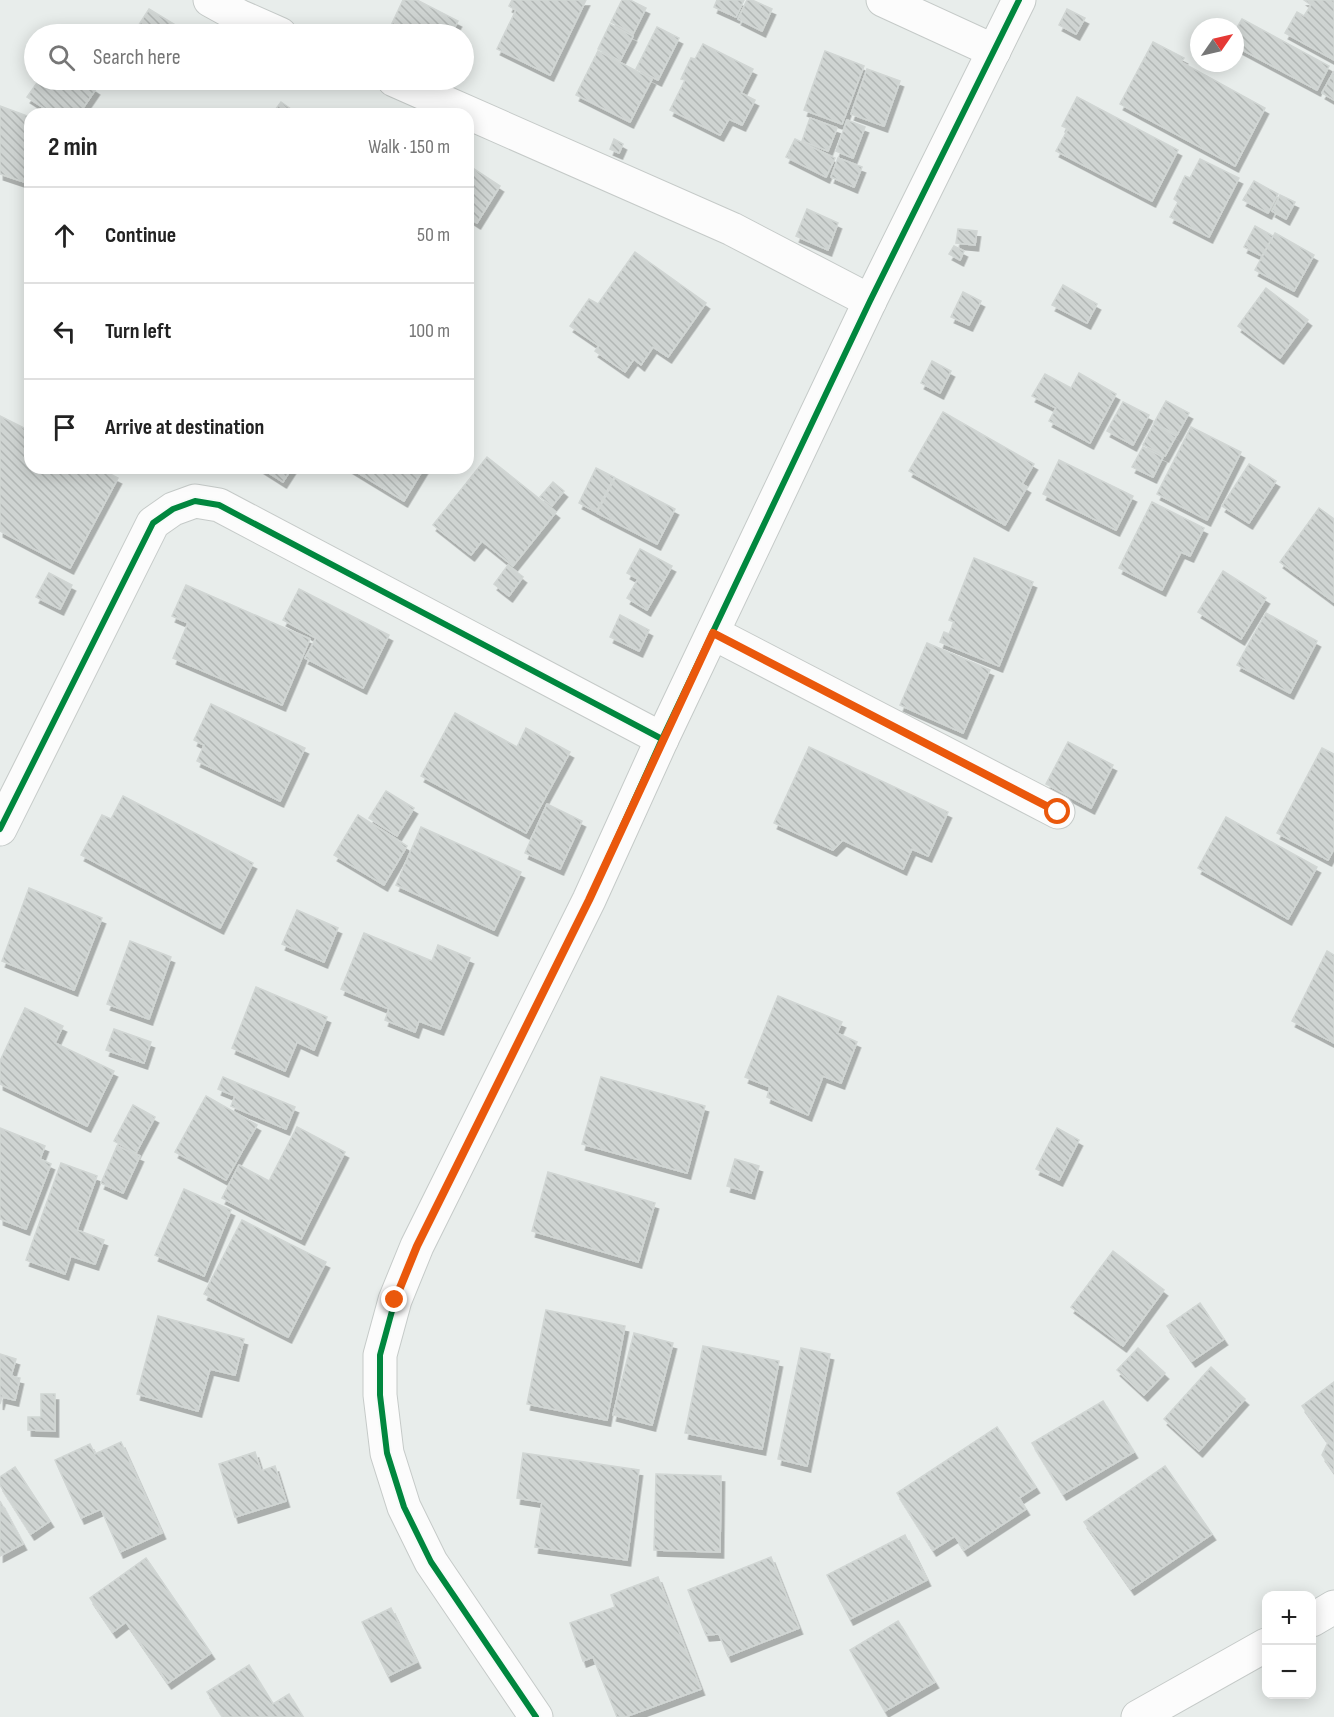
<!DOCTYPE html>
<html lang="en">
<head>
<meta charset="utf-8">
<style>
	:root { --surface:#fff; --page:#f2f2f2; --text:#222; --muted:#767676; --line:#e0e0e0 }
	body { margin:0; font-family:"Sofia Sans Condensed",sans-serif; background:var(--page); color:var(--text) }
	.controls { position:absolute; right:18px; bottom:18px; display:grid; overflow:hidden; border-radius:12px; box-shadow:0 3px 15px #0003 }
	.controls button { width:54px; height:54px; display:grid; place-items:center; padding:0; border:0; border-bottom:2px solid var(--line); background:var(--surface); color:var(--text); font:30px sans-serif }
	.compass { position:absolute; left:1190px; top:18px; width:54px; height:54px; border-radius:50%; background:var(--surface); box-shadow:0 3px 15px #0003; rotate:56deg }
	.stop { position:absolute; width:18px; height:18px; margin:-14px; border:4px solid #ea580c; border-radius:50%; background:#fff }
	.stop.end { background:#ea580c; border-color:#fff; box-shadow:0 2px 6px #0008 }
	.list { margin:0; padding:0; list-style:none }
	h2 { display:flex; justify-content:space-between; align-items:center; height:78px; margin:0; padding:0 24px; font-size:26px }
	h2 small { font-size:20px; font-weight:400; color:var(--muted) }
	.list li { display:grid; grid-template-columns:39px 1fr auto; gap:18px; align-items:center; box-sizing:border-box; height:96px; padding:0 24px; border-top:2px solid var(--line) }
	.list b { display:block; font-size:22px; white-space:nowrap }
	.list em { font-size:20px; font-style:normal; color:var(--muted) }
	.icon { flex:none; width:33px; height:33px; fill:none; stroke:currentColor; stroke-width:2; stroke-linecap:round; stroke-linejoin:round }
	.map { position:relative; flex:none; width:1334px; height:1717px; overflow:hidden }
	.search { position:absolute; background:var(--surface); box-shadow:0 3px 15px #0003; left:24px; top:24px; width:450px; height:66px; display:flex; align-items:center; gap:15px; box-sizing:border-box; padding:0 21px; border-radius:33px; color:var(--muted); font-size:22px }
	.panel { position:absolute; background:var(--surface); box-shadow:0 3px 15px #0003; left:24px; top:108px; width:450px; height:366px; border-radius:18px }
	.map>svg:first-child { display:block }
	.building { fill:url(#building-back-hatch); stroke:#d1d6d4; stroke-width:1.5; filter:url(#shadow) }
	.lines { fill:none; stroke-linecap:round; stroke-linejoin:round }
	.minor-casing { stroke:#c5cac8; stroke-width:35 }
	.tertiary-casing { stroke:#c5cac8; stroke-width:35 }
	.minor { stroke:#fcfcfc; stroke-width:33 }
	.tertiary { stroke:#fcfcfc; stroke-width:33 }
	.cycleway-casing { stroke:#f7fbf9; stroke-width:10 }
	.cycleway { stroke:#00873e; stroke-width:6 }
	.route { stroke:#ea580c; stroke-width:8 }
</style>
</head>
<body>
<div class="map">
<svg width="1334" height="1717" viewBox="0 0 1334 1717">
	<defs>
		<pattern id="building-back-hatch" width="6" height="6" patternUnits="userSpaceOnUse" patternTransform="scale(1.5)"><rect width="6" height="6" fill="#cfd4d2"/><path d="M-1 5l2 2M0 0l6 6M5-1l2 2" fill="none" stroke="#b2b7b5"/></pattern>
		<filter id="shadow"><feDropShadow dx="3.5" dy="6" stdDeviation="0" flood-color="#0004"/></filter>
	</defs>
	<rect width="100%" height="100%" fill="#e8edeb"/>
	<!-- building -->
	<g class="building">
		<path d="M 403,0 L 417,0 L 458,21 L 451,34 L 387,34 Z"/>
		<path d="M 512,0 L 586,0 L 550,75 L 497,49 L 516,10 L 509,6 Z"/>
		<path d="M 622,0 L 630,0 L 646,8 L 633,34 L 611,22 Z"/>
		<path d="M 717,0 L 744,0 L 736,17 L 714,7 Z"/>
		<path d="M 747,0 L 752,0 L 772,9 L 762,31 L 738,19 Z"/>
		<path d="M 1304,0 L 1334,0 L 1334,60 L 1285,33 L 1297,12 L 1304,16 L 1311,5 Z"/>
		<path d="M 149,9 L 177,26 L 171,34 L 133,34 Z"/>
		<path d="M 1067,9 L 1085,18 L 1076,34 L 1059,25 Z"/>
		<path d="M 1242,19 L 1329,66 L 1317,90 L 1235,46 L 1235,31 Z"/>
		<path d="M 610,24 L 633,36 L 620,61 L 598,49 Z"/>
		<path d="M 657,27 L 679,38 L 658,80 L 636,69 Z"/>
		<path d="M 1153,42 L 1184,58 L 1181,62 L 1265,108 L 1235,166 L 1120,104 Z"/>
		<path d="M 703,44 L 753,69 L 741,93 L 755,100 L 742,125 L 729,119 L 720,135 L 670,110 L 685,80 L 681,79 L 691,58 L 695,59 Z"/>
		<path d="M 598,51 L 652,79 L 630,122 L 576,95 Z"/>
		<path d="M 825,51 L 864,66 L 842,124 L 804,110 Z"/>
		<path d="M 867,69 L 900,81 L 884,126 L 851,114 Z"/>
		<path d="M 1334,71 L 1334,100 L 1322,93 Z"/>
		<path d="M 39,80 L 83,80 L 96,89 L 79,114 L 53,114 L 27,97 Z"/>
		<path d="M 1077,97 L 1178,150 L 1152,201 L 1056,151 L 1068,129 L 1062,126 Z"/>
		<path d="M 281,102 L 298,114 L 272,114 Z"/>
		<path d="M 0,106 L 30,117 L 30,184 L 0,174 Z"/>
		<path d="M 810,118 L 837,128 L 828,151 L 802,141 Z"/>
		<path d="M 847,120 L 865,127 L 853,158 L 836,151 Z"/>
		<path d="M 614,139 L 623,144 L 619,153 L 610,149 Z"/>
		<path d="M 795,139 L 835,158 L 826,177 L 786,157 Z"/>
		<path d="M 838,158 L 862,167 L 854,187 L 831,177 Z"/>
		<path d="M 1200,159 L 1239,178 L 1209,237 L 1170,217 L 1178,202 L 1174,199 L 1185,176 L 1190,178 Z"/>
		<path d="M 471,167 L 500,186 L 477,223 L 468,217 L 468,172 Z"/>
		<path d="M 1254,181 L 1278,194 L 1268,213 L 1243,200 Z"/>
		<path d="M 1280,195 L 1295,202 L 1286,219 L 1272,211 Z"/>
		<path d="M 807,209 L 838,223 L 828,250 L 796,236 Z"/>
		<path d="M 1255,226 L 1273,236 L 1262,256 L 1244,247 Z"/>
		<path d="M 958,229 L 977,231 L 975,245 L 956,243 Z"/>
		<path d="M 1275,233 L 1314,255 L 1294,291 L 1255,270 Z"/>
		<path d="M 954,246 L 964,251 L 960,260 L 949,254 Z"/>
		<path d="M 635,252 L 706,303 L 668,357 L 653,347 L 641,365 L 634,359 L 625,372 L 595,351 L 599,346 L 570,326 L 589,299 L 598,304 Z"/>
		<path d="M 1063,285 L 1097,304 L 1087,323 L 1052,305 Z"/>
		<path d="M 1266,288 L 1308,320 L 1280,358 L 1238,326 Z"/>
		<path d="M 963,292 L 981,301 L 969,325 L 951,317 Z"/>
		<path d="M 932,361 L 951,371 L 940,393 L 921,383 Z"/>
		<path d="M 1079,373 L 1116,394 L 1090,443 L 1049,421 L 1056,408 L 1032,396 L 1045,374 L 1071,388 Z"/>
		<path d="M 1166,401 L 1189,413 L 1177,435 L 1154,423 Z"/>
		<path d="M 1123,402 L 1149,415 L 1133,445 L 1107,431 Z"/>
		<path d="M 943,412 L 1034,464 L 1022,484 L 1027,487 L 1005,525 L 909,471 Z"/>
		<path d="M 0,416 L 30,431 L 30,468 L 99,468 L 118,478 L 70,568 L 0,531 Z"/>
		<path d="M 1154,424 L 1176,436 L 1165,456 L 1143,445 Z"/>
		<path d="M 1191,427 L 1241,452 L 1207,520 L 1157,494 Z"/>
		<path d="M 1143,447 L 1163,457 L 1153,477 L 1132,467 Z"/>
		<path d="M 487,457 L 556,512 L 513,566 L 482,541 L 471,555 L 433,525 Z"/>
		<path d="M 1059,460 L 1133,496 L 1116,530 L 1043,494 Z"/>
		<path d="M 1249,464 L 1276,481 L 1249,523 L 1222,506 Z"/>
		<path d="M 261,468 L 292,468 L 283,482 Z"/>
		<path d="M 350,468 L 424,468 L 404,501 Z"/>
		<path d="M 596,468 L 614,477 L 596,512 L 579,503 Z"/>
		<path d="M 615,478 L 675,509 L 657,544 L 597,513 Z"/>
		<path d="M 553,482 L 564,491 L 552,506 L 540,497 Z"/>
		<path d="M 1152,502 L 1204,528 L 1190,556 L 1181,552 L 1162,590 L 1119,568 Z"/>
		<path d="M 1319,508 L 1334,519 L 1334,602 L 1280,562 Z"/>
		<path d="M 640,549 L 672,566 L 647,610 L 627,598 L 638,579 L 627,573 Z"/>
		<path d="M 974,558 L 1033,582 L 999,666 L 940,642 L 944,632 L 949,634 L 954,622 L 949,620 Z"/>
		<path d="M 508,565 L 523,577 L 509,596 L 494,584 Z"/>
		<path d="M 1223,571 L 1266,598 L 1241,639 L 1198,612 Z"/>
		<path d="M 49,573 L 72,585 L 60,609 L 36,597 Z"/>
		<path d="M 186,585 L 310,639 L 282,705 L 173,658 L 188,623 L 172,616 Z"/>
		<path d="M 299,589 L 389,635 L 363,688 L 305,658 L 316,638 L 283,620 Z"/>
		<path d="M 1266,613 L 1317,641 L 1290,693 L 1237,665 Z"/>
		<path d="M 620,615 L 649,630 L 639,651 L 610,637 Z"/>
		<path d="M 927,643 L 990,670 L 963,733 L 900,705 Z"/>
		<path d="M 211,704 L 305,748 L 280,801 L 197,761 L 204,745 L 194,740 Z"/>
		<path d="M 455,713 L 517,747 L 526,728 L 570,752 L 526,833 L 421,776 Z"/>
		<path d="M 1068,742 L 1113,765 L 1091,808 L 1046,784 Z"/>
		<path d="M 809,747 L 948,812 L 928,856 L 912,849 L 903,869 L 843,840 L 833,850 L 774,823 Z"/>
		<path d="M 1322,748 L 1334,754 L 1334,849 L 1328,860 L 1277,833 Z"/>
		<path d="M 386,791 L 414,808 L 397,836 L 369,818 Z"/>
		<path d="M 123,796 L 253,863 L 220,928 L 81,855 L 102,815 L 111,819 Z"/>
		<path d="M 547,804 L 582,821 L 560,869 L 525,853 Z"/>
		<path d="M 358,815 L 407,846 L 384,885 L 334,855 Z"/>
		<path d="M 1226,817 L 1317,867 L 1288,919 L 1198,868 Z"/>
		<path d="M 421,827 L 521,872 L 494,930 L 396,885 Z"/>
		<path d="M 29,888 L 102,918 L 74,990 L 2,961 Z"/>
		<path d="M 297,910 L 338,928 L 324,962 L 282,944 Z"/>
		<path d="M 364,933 L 432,961 L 438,945 L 470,958 L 440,1029 L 419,1021 L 415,1032 L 385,1020 L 389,1009 L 341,989 Z"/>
		<path d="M 130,941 L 171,957 L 149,1019 L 107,1004 Z"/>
		<path d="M 1327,951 L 1334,955 L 1334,1043 L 1292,1021 Z"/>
		<path d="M 256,987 L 327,1017 L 314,1050 L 297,1042 L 285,1071 L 232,1048 Z"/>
		<path d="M 778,996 L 842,1022 L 837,1033 L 857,1042 L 841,1083 L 823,1076 L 808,1115 L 767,1097 L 770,1087 L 745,1077 Z"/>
		<path d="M 25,1008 L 63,1026 L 55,1043 L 114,1071 L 87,1126 L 0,1084 L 0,1061 Z"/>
		<path d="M 114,1029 L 151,1042 L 144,1063 L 106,1050 Z"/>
		<path d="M 223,1077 L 295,1107 L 286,1129 L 231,1106 L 235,1096 L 218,1089 Z"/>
		<path d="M 601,1077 L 705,1106 L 687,1173 L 582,1144 Z"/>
		<path d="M 206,1096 L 257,1125 L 226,1180 L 175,1152 Z"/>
		<path d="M 133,1105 L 155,1117 L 136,1153 L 114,1141 Z"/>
		<path d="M 297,1127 L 345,1152 L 301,1239 L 222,1198 L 239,1165 L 269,1181 Z"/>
		<path d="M 0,1128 L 45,1146 L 40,1159 L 51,1164 L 26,1229 L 0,1219 Z"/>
		<path d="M 1057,1128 L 1079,1140 L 1059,1180 L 1036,1169 Z"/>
		<path d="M 117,1146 L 140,1156 L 123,1193 L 101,1183 Z"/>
		<path d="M 735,1159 L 759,1166 L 751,1193 L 727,1186 Z"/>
		<path d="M 61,1163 L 97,1176 L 77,1230 L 104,1240 L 95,1264 L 71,1256 L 65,1274 L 26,1260 Z"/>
		<path d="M 548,1172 L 655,1203 L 638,1262 L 532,1231 Z"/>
		<path d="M 184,1189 L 231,1210 L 204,1276 L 155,1255 Z"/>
		<path d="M 242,1220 L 326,1262 L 288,1337 L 204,1294 Z"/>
		<path d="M 1113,1251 L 1164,1290 L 1123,1346 L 1071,1307 Z"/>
		<path d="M 1200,1303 L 1224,1339 L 1192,1361 L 1167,1326 Z"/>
		<path d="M 546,1310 L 625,1326 L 607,1420 L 527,1404 Z"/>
		<path d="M 158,1316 L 244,1339 L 235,1375 L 210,1369 L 198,1411 L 137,1394 Z"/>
		<path d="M 634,1333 L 673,1343 L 652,1425 L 613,1415 Z"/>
		<path d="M 703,1346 L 779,1361 L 762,1449 L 685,1433 Z"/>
		<path d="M 801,1348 L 830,1354 L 807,1466 L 778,1459 Z"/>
		<path d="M 1138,1348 L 1165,1373 L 1144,1395 L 1117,1370 Z"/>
		<path d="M 0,1354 L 16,1359 L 11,1376 L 20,1378 L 15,1400 L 2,1397 L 0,1404 Z"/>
		<path d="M 1211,1367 L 1245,1399 L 1199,1451 L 1164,1419 Z"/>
		<path d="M 1334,1382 L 1334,1472 L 1322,1455 L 1328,1442 L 1302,1406 Z"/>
		<path d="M 41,1394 L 55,1394 L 55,1431 L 28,1430 L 28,1417 L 41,1417 Z"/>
		<path d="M 1103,1401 L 1134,1452 L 1063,1494 L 1032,1443 Z"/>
		<path d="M 997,1427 L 1036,1487 L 1019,1498 L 1026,1509 L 964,1550 L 955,1536 L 933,1550 L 897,1493 Z"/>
		<path d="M 121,1442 L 162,1533 L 120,1552 L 101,1509 L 81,1518 L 55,1460 L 90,1444 L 95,1454 Z"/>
		<path d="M 255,1452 L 261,1471 L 275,1466 L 286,1501 L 235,1517 L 219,1464 Z"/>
		<path d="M 523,1453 L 639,1470 L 627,1560 L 535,1547 L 542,1502 L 517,1498 Z"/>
		<path d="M 1165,1466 L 1212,1534 L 1131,1589 L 1084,1522 Z"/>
		<path d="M 15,1467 L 50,1521 L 31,1534 L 0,1485 L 0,1477 Z"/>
		<path d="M 656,1474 L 721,1476 L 720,1552 L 654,1550 Z"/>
		<path d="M 0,1501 L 23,1544 L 0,1556 Z"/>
		<path d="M 905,1535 L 927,1580 L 850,1619 L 827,1575 Z"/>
		<path d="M 771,1557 L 799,1628 L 728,1656 L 719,1634 L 706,1635 L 688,1590 Z"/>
		<path d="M 146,1558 L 211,1653 L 168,1683 L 126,1622 L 113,1632 L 90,1598 Z"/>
		<path d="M 658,1577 L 701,1689 L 625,1717 L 617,1717 L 593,1657 L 583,1661 L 570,1623 L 615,1607 L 611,1595 Z"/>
		<path d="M 391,1608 L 417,1662 L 388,1676 L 362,1622 Z"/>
		<path d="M 898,1621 L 935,1682 L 885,1711 L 850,1650 Z"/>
		<path d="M 249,1665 L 273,1704 L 289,1694 L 303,1717 L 223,1717 L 207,1692 Z"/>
	</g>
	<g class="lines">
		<!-- minor casing -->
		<g class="minor-casing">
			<g id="minor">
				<path d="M 210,0 L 239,16 L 280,34"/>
				<path d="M 883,0 L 994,51"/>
				<path d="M 394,80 L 732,229 L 870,301"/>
				<path d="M 713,633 L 1058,812"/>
				<path d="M 0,829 L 153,523 L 173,509 L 195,501 L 219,505 L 662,739"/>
				<path d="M 536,1717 L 431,1562 L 404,1507 L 387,1453 L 380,1395 L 380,1355 L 395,1300 L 417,1246 L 589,900 L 662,739 L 870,301 L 1019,0"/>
			</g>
		</g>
		<!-- tertiary casing -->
		<g class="tertiary-casing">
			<g id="tertiary">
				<path d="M 1312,1620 L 1334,1607"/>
				<path d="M 1138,1717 L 1266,1645"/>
			</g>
		</g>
		<!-- minor -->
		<use href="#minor" class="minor"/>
		<!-- tertiary -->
		<use href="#tertiary" class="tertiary"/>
		<!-- cycleway casing -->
		<g class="cycleway-casing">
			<g id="cycleway">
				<path d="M 0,829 L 153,523 L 173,509 L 195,501 L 219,505 L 662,739"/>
				<path d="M 536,1717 L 431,1562 L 404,1507 L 387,1453 L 380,1395 L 380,1355 L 395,1300 L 417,1246 L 589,900 L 662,739 L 870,301 L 1019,0"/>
			</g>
		</g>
		<!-- cycleway -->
		<use href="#cycleway" class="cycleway"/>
	</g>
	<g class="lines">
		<!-- route -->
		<path class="route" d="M 395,1300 L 417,1246 L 589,900 L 713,633 L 1058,812"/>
	</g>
</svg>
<div class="controls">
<button>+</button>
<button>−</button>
</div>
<svg class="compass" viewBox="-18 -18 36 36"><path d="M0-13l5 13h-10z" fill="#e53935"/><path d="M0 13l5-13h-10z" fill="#767676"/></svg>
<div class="stop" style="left:1058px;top:812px"></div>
<div class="stop end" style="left:395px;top:1300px"></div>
<div class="search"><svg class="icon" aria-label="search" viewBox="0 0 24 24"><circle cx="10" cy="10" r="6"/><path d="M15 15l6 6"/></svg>Search here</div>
<section class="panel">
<h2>2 min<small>Walk · 150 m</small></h2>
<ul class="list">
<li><svg class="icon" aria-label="ahead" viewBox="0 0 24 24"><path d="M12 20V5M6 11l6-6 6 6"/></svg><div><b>Continue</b></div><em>50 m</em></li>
<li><svg class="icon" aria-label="left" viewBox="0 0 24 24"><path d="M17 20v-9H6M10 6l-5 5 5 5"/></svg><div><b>Turn left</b></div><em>100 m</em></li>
<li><svg class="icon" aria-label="arrive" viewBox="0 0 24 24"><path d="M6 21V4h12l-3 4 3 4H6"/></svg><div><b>Arrive at destination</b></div></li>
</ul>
</section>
</div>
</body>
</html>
